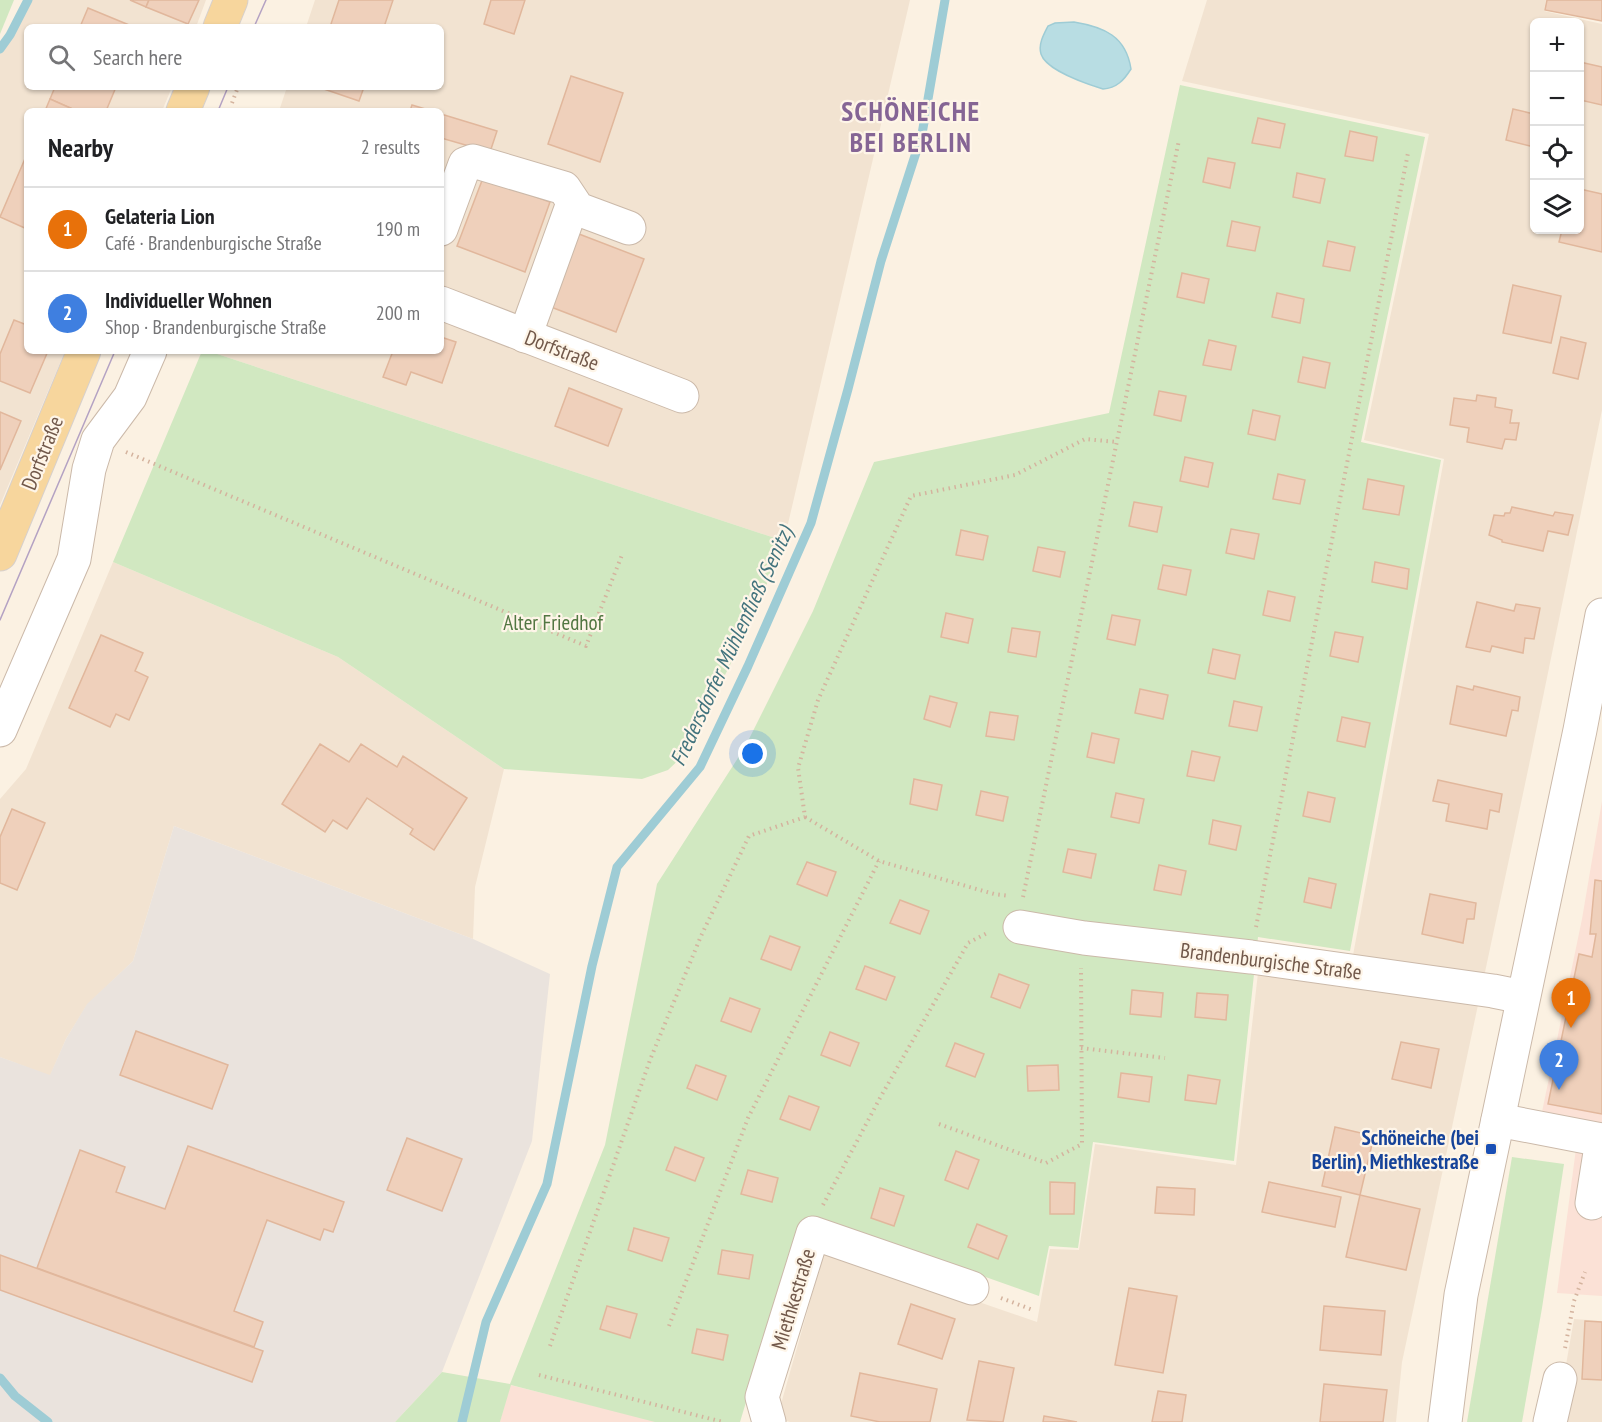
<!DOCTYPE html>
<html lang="en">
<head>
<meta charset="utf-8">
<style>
	:root { --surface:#fff; --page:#f2f2f2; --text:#202124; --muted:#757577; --line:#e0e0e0; --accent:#b45309 }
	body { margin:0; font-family:"PT Sans Narrow",sans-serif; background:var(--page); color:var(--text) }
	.controls { position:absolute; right:18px; top:18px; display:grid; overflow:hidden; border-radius:9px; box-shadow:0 2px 4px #0004 }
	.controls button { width:54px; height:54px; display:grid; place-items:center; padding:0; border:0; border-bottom:2px solid var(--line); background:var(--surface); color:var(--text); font:30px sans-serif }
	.you { position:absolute; left:753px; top:754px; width:21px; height:21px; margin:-15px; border:4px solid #fff; border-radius:50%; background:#1a73e8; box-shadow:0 0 0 9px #1a73e833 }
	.badge { display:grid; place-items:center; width:39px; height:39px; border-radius:50%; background:var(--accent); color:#fff; font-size:20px; font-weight:700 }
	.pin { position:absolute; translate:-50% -50px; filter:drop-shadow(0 2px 3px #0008) }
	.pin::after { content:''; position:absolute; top:32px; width:21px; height:18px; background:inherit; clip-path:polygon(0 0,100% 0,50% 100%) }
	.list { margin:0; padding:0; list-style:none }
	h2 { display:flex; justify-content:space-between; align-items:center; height:78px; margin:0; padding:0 24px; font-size:26px }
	h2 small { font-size:20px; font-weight:400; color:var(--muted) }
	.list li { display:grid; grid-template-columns:39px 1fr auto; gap:18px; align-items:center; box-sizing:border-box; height:84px; padding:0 24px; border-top:2px solid var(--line) }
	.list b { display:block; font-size:22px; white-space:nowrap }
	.list p { margin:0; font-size:20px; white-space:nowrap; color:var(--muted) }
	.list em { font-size:20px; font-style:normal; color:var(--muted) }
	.icon { flex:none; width:33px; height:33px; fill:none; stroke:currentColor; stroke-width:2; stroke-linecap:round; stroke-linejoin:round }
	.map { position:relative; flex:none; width:1602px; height:1422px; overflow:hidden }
	.search { position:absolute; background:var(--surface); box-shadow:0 2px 4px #0004; left:24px; top:24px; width:420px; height:66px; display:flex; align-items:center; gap:15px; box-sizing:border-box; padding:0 21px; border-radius:9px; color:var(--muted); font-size:22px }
	.panel { position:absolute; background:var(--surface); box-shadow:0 2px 4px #0004; left:24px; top:108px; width:420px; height:246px; border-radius:9px }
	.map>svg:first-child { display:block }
	.residential { fill:#f2e3d1; fill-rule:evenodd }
	.commercial { fill:#fbe1d6 }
	.industrial { fill:#eae3dd }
	.green { fill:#d1e8c1 }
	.water { fill:#b8dde3; stroke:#9eccd5; stroke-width:1.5 }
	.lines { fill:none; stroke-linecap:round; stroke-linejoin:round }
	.stream { stroke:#9eccd5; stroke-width:9 }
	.building { fill:#efd0bb; stroke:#e1b79c; stroke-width:1.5 }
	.minor-casing { stroke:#cbb9a9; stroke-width:35 }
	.major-casing { stroke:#d7d0cc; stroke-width:35 }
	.path { stroke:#d4b39e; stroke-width:4; stroke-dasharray:1.5 4.5; stroke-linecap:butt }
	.minor { stroke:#fff; stroke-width:33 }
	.major { stroke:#f7d69d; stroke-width:33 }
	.tram { stroke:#b4a2c3; stroke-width:1.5 }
	.transit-dot { fill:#1a4fb4; stroke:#fef5e8; stroke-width:2 }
	.labels { text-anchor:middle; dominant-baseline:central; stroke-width:4.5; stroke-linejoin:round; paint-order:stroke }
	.street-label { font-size:21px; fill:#71584a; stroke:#fef5e8 }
	.park-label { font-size:21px; fill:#527742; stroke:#fef5e8 }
	.transit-label { font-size:21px; font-weight:bold; fill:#164399; stroke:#fef5e8; text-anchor:end }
	.water-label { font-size:22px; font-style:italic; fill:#42737d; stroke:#fef5e8 }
	.district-label { font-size:27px; font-weight:bold; letter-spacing:1.5px; fill:#856595; stroke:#fef5e8 }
</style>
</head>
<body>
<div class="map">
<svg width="1602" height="1422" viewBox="0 0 1602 1422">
	<rect width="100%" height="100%" fill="#fbf1e2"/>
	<!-- residential -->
	<g class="residential">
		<path d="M 31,0 L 206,0 L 196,27 L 27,27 L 27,87 L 172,87 L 162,111 L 27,111 L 27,351 L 65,351 L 0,505 L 0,52 Z"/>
		<path d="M 315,0 L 910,0 L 784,541 L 208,351 L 441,351 L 441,111 L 279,111 L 287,87 L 441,87 L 441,27 L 306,27 Z"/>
		<path d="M 1207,0 L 1546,0 L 1544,11 L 1602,24 L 1602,410 L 1528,770 L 1402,1362 L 1396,1422 L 790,1422 L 777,1418 L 825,1249 L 1037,1322 L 1050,1249 L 1079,1250 L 1095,1144 L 1236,1165 L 1258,973 L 1347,988 L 1444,459 L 1364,440 L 1429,134 L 1182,81 ZM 1534,22 L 1580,22 L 1580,230 L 1534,230 Z"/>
		<path d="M 113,562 L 338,657 L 504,769 L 475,887 L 473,939 L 174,826 L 133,961 L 87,1005 L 66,1039 L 50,1076 L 0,1057 L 0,799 L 26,769 Z"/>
		<path d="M 1574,1319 L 1602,1321 L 1602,1422 L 1556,1422 Z"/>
	</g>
	<!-- commercial -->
	<g class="commercial">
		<path d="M 1602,801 L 1602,1296 L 1557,1293 L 1577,1141 L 1537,1136 L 1582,919 Z"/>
		<path d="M 510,1385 L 659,1422 L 500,1422 Z"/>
	</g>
	<!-- industrial -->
	<path class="industrial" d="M 174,826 L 473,939 L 550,974 L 532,1141 L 442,1372 L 395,1422 L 0,1422 L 0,1057 L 50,1075 L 66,1039 L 87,1004 L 133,961 Z"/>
	<!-- green -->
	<g class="green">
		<path d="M 0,0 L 14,0 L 0,34 Z"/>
		<path d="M 1180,85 L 1425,137 L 1361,442 L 1441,460 L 1350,951 L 1258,937 L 1234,1161 L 1093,1142 L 1078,1248 L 1049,1246 L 1039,1296 L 842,1226 L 797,1233 L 740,1422 L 655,1422 L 511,1385 L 500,1422 L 395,1422 L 442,1372 L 510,1384 L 605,1145 L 657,884 L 745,747 L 813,611 L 874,462 L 1109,413 Z"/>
		<path d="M 202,351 L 208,351 L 784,541 L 751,623 L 686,753 L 668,770 L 642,779 L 504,769 L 338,657 L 113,562 Z"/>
		<path d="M 1512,1157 L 1564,1164 L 1542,1308 L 1522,1422 L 1467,1422 Z"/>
	</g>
	<!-- water -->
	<path class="water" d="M 1074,22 C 1104,27 1126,36 1131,69 C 1124,80 1117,88 1103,89 C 1087,84 1046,70 1041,54 C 1038,44 1044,34 1048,26 L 1055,23 Z"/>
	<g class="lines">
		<!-- stream -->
		<g class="stream">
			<path d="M 0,49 L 10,35 L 28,0"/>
			<path d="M 0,1378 L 15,1396 L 48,1422"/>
			<path d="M 462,1422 L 486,1322 L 547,1184 L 592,966 L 617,867 L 700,767 L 748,666 L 811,523 L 848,389 L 881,261 L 922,134 L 945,0"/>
		</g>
	</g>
	<!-- building -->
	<g class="building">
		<path d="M 130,0 L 149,0 L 146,7 Z"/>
		<path d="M 149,0 L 199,0 L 188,24 L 146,7 Z"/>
		<path d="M 339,0 L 393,0 L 384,27 L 330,27 Z"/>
		<path d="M 491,0 L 525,0 L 514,34 L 484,24 Z"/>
		<path d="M 1547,0 L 1602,0 L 1602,21 L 1545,10 Z"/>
		<path d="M 88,8 L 134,27 L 80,27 Z"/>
		<path d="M 1580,62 L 1602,67 L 1602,105 L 1580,100 Z"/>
		<path d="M 571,76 L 623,93 L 600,162 L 548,144 Z"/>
		<path d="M 55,87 L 116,87 L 106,111 L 77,111 L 50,99 Z"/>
		<path d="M 318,87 L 364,87 L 359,101 Z"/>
		<path d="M 50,99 L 77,111 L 45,111 Z"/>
		<path d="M 412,105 L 432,111 L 410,111 Z"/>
		<path d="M 1513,109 L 1534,114 L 1534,147 L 1506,140 Z"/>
		<path d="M 441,114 L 497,131 L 490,152 L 441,138 Z"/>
		<path d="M 1258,118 L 1285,124 L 1280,148 L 1252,143 Z"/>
		<path d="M 1350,131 L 1377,137 L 1373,161 L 1345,156 Z"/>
		<path d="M 27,154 L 27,229 L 0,217 Z"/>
		<path d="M 1208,158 L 1235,163 L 1230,188 L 1203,182 Z"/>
		<path d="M 1297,173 L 1325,179 L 1320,203 L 1293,197 Z"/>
		<path d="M 483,178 L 550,202 L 525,272 L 457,246 Z"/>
		<path d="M 1580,189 L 1602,194 L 1602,252 L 1559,242 L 1562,230 L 1580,230 Z"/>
		<path d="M 1232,221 L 1260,227 L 1255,251 L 1227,246 Z"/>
		<path d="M 579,234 L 644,259 L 616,332 L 551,307 Z"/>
		<path d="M 1328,241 L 1355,247 L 1350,271 L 1323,266 Z"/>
		<path d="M 1182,273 L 1209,279 L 1204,303 L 1177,297 Z"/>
		<path d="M 1513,285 L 1561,296 L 1551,343 L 1503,333 Z"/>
		<path d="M 1277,293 L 1304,299 L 1300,323 L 1272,317 Z"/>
		<path d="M 14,320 L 27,325 L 27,351 L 48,351 L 30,393 L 0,381 L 0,354 Z"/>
		<path d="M 441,337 L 456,342 L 442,383 L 411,372 L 406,385 L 383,377 L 393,351 L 441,351 Z"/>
		<path d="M 1561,337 L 1586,343 L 1578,379 L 1553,373 Z"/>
		<path d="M 1209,340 L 1236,346 L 1231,370 L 1203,365 Z"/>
		<path d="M 1303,357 L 1330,363 L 1325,388 L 1298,382 Z"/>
		<path d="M 569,388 L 622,409 L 608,446 L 555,426 Z"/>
		<path d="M 1159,391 L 1186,396 L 1181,421 L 1154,415 Z"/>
		<path d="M 1477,395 L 1496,398 L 1495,407 L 1512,410 L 1510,423 L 1519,423 L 1516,440 L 1505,439 L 1502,449 L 1467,442 L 1469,428 L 1450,425 L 1454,398 L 1476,401 Z"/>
		<path d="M 1253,410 L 1280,416 L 1275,440 L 1248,434 Z"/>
		<path d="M 0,412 L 21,421 L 0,470 Z"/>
		<path d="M 1185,457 L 1213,463 L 1208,487 L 1180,481 Z"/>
		<path d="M 1278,474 L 1305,480 L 1300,504 L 1273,499 Z"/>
		<path d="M 1368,479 L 1404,486 L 1399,515 L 1363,509 Z"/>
		<path d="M 1134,502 L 1162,507 L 1157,532 L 1129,526 Z"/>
		<path d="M 1512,507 L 1553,516 L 1555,512 L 1573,515 L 1568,535 L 1548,531 L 1543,551 L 1502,542 L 1502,540 L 1489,535 L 1494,515 L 1504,516 L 1505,513 L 1510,513 Z"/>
		<path d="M 1231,529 L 1259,534 L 1254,559 L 1226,553 Z"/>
		<path d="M 961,530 L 988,536 L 983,560 L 956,555 Z"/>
		<path d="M 1038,547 L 1065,552 L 1060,577 L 1033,571 Z"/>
		<path d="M 1375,562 L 1409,569 L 1407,589 L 1372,582 Z"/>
		<path d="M 1163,565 L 1191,570 L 1186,595 L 1158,589 Z"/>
		<path d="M 1268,591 L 1295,597 L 1290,621 L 1263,615 Z"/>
		<path d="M 1477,602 L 1514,611 L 1516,604 L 1540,608 L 1534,639 L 1525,638 L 1523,653 L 1492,646 L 1490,652 L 1466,647 Z"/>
		<path d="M 946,613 L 973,619 L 968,643 L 941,637 Z"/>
		<path d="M 1112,615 L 1140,620 L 1135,645 L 1107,639 Z"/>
		<path d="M 1012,628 L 1040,632 L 1036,657 L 1008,652 Z"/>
		<path d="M 1335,632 L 1363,637 L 1358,662 L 1330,656 Z"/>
		<path d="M 101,635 L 143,653 L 135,671 L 148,677 L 129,720 L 116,714 L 110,727 L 69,708 Z"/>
		<path d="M 1213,649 L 1240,655 L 1235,679 L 1208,673 Z"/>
		<path d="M 1457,686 L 1473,690 L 1474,686 L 1520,697 L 1518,711 L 1512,710 L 1506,736 L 1450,724 Z"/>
		<path d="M 1140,689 L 1168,695 L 1163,719 L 1135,713 Z"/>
		<path d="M 930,696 L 957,703 L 950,727 L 924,719 Z"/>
		<path d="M 1234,701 L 1262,707 L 1257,731 L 1229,726 Z"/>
		<path d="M 990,712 L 1018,716 L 1014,740 L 986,736 Z"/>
		<path d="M 1342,717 L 1370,723 L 1365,747 L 1337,741 Z"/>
		<path d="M 1092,733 L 1119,739 L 1114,763 L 1087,757 Z"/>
		<path d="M 320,744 L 349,762 L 361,744 L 397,767 L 403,756 L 467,798 L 434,850 L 410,834 L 413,829 L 367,798 L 347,829 L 333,820 L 325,832 L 282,804 Z"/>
		<path d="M 1192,751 L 1220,757 L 1214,781 L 1187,776 Z"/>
		<path d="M 914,779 L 942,785 L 937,810 L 910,804 Z"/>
		<path d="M 1438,780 L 1502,794 L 1499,812 L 1490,810 L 1487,829 L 1446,821 L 1449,804 L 1433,801 Z"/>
		<path d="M 981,791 L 1008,797 L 1003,821 L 976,815 Z"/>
		<path d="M 1308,792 L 1335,798 L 1330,822 L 1303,816 Z"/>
		<path d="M 1116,793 L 1144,799 L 1139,823 L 1111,817 Z"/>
		<path d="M 12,809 L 45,823 L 17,890 L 0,883 L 0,837 Z"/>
		<path d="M 1213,820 L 1241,826 L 1236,850 L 1209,844 Z"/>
		<path d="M 1068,849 L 1096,854 L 1091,878 L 1063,872 Z"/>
		<path d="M 807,862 L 836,872 L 827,896 L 797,884 Z"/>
		<path d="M 1159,865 L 1186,871 L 1181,895 L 1154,890 Z"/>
		<path d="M 1309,878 L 1336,884 L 1331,908 L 1304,902 Z"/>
		<path d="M 1595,880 L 1602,881 L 1602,1114 L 1548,1104 L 1579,954 L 1592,957 L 1596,934 L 1590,934 Z"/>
		<path d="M 1430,894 L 1476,903 L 1474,919 L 1467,919 L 1463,943 L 1422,934 Z"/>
		<path d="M 900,900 L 929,911 L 920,934 L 890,923 Z"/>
		<path d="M 770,936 L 800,947 L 791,970 L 761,959 Z"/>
		<path d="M 865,966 L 895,977 L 886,1000 L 856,989 Z"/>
		<path d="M 999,974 L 1029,985 L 1020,1008 L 991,997 Z"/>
		<path d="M 1132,990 L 1163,993 L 1161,1017 L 1130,1014 Z"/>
		<path d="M 1197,993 L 1228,995 L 1226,1020 L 1195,1017 Z"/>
		<path d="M 730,998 L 760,1009 L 751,1032 L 721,1021 Z"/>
		<path d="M 136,1031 L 228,1065 L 212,1109 L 120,1075 Z"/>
		<path d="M 830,1032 L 859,1043 L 850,1066 L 821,1055 Z"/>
		<path d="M 1401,1042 L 1439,1049 L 1431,1088 L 1392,1079 Z"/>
		<path d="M 955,1043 L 984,1054 L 975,1077 L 946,1066 Z"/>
		<path d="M 696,1065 L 726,1076 L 717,1100 L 687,1088 Z"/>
		<path d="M 1058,1065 L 1059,1090 L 1028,1091 L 1027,1066 Z"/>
		<path d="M 1121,1073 L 1152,1077 L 1149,1102 L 1118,1097 Z"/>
		<path d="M 1188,1075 L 1220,1080 L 1216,1104 L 1185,1100 Z"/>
		<path d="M 789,1096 L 819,1107 L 810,1130 L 780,1119 Z"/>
		<path d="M 1335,1127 L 1374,1136 L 1360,1195 L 1322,1186 Z"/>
		<path d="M 407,1138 L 462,1159 L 442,1211 L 387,1190 Z"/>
		<path d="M 188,1146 L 344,1202 L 333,1232 L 324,1229 L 320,1240 L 267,1220 L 234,1311 L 263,1322 L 254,1347 L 37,1268 L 80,1150 L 125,1167 L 116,1192 L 165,1209 Z"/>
		<path d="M 675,1147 L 704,1158 L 695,1181 L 666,1170 Z"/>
		<path d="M 956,1151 L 979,1160 L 968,1189 L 945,1180 Z"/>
		<path d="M 748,1170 L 778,1178 L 772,1202 L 741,1194 Z"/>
		<path d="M 1050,1182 L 1075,1183 L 1074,1214 L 1050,1214 Z"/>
		<path d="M 1269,1182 L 1341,1197 L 1335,1227 L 1262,1212 Z"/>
		<path d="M 1157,1187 L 1195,1189 L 1194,1215 L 1155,1213 Z"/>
		<path d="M 880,1188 L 904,1196 L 894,1226 L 871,1218 Z"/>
		<path d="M 1360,1195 L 1420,1209 L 1406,1270 L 1346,1257 Z"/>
		<path d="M 977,1224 L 1007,1236 L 998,1259 L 968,1247 Z"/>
		<path d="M 634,1228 L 669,1238 L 662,1261 L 628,1250 Z"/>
		<path d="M 722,1250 L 753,1255 L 749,1279 L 718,1274 Z"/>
		<path d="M 0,1255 L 263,1351 L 252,1382 L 0,1290 Z"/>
		<path d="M 1129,1288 L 1177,1296 L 1163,1373 L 1115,1365 Z"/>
		<path d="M 911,1304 L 955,1319 L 942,1359 L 898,1344 Z"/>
		<path d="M 607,1306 L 637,1314 L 630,1338 L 600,1329 Z"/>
		<path d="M 1324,1306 L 1385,1311 L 1381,1355 L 1320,1350 Z"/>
		<path d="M 1585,1321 L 1602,1322 L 1602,1380 L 1582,1379 Z"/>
		<path d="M 697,1329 L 728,1335 L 723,1360 L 692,1353 Z"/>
		<path d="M 979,1361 L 1014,1368 L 1003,1422 L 967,1420 Z"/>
		<path d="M 860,1373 L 937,1389 L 930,1422 L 880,1422 L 851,1416 Z"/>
		<path d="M 1324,1384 L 1387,1390 L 1383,1422 L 1320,1422 Z"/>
		<path d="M 1158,1391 L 1186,1395 L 1182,1422 L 1152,1422 Z"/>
		<path d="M 1044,1416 L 1077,1422 L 1043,1422 Z"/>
	</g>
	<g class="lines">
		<!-- minor casing -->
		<g class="minor-casing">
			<g id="minor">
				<path d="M 441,229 L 465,164 L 473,161 L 564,188 L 578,209 L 629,228"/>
				<path d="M 441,303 L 682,396"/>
				<path d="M 525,336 L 573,203"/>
				<path d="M 0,730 L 74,559 L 89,469 L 98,440 L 130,397 L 150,351"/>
				<path d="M 1020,927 L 1084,938 L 1251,957 L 1493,991 L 1523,997"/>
				<path d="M 1498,1120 L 1602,1140"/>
				<path d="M 1592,1203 L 1602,1140"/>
				<path d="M 769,1422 L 762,1397 L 813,1233 L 972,1288"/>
				<path d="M 1445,1422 L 1461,1295 L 1580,730 L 1602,615"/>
				<path d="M 1550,1422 L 1560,1379"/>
			</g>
		</g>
		<!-- major casing -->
		<g class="major-casing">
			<g id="major">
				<path d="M 220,27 L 231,0"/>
				<path d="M 183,111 L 193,87"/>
				<path d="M 0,554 L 84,351"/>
			</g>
		</g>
		<!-- path -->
		<g class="path">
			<path d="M 232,103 L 238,87"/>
			<path d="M 126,452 L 586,646 L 622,555"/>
			<path d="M 805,817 L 879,861 L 994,894 L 1010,896"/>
			<path d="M 1023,897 L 1179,140"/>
			<path d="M 1256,927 L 1408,153"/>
			<path d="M 1081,1048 L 1165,1058"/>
			<path d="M 939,1124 L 1046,1163 L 1082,1144 L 1081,968"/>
			<path d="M 823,1205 L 880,1098 L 968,943 L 989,932"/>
			<path d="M 1001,1298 L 1033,1310"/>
			<path d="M 669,1326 L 748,1118 L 879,861"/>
			<path d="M 550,1346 L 650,1060 L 701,936 L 749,836 L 805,817 L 798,768 L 818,700 L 911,496 L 1015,475 L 1085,439 L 1117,442"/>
			<path d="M 1565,1348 L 1574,1301 L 1585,1272"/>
			<path d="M 539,1375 L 723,1422"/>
		</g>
		<!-- minor -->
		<use href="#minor" class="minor"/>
		<!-- major -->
		<use href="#major" class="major"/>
		<!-- tram -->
		<g class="tram">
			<path d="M 254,27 L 266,0"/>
			<path d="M 218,111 L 228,87"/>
			<path d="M 0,620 L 115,351"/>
		</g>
	</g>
	<!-- markers -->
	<rect class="transit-dot" x="1485" y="1143" width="12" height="12" rx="3"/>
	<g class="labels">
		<!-- street labels -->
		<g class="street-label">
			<text transform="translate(562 350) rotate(21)">Dorfstraße</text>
			<text transform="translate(42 453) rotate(-68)">Dorfstraße</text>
			<text transform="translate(1271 961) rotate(7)">Brandenburgische Straße</text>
			<text transform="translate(793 1299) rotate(-73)">Miethkestraße</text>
		</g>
		<!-- park labels -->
		<g class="park-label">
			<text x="553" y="622">Alter Friedhof</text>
		</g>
		<!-- transit labels -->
		<g class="transit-label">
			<text x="1479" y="1137">Schöneiche (bei<tspan x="1479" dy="24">Berlin), Miethkestraße</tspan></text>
		</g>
		<!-- water labels -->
		<g class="water-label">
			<text transform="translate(731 646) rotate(-65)">Fredersdorfer Mühlenfließ (Senitz)</text>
		</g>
		<!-- district labels -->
		<g class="district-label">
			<text x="911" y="111">SCHÖNEICHE<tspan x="911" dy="31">BEI BERLIN</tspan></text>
		</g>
	</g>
</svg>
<div class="controls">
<button>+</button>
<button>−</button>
<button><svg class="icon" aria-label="locate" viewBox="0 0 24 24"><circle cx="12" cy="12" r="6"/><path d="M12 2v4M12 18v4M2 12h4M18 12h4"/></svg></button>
<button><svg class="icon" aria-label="layers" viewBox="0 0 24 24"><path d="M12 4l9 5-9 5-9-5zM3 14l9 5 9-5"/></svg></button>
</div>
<div class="you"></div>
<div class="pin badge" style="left:1571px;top:1028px;background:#e8710a">1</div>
<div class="pin badge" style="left:1559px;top:1090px;background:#3f7fe0">2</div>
<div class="search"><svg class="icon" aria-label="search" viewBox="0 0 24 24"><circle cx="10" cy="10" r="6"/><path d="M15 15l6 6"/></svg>Search here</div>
<section class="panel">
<h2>Nearby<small>2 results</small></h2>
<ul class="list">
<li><span class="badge" style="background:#e8710a">1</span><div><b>Gelateria Lion</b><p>Café · Brandenburgische Straße</p></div><em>190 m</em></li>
<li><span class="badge" style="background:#3f7fe0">2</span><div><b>Individueller Wohnen</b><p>Shop · Brandenburgische Straße</p></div><em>200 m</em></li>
</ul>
</section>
</div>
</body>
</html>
